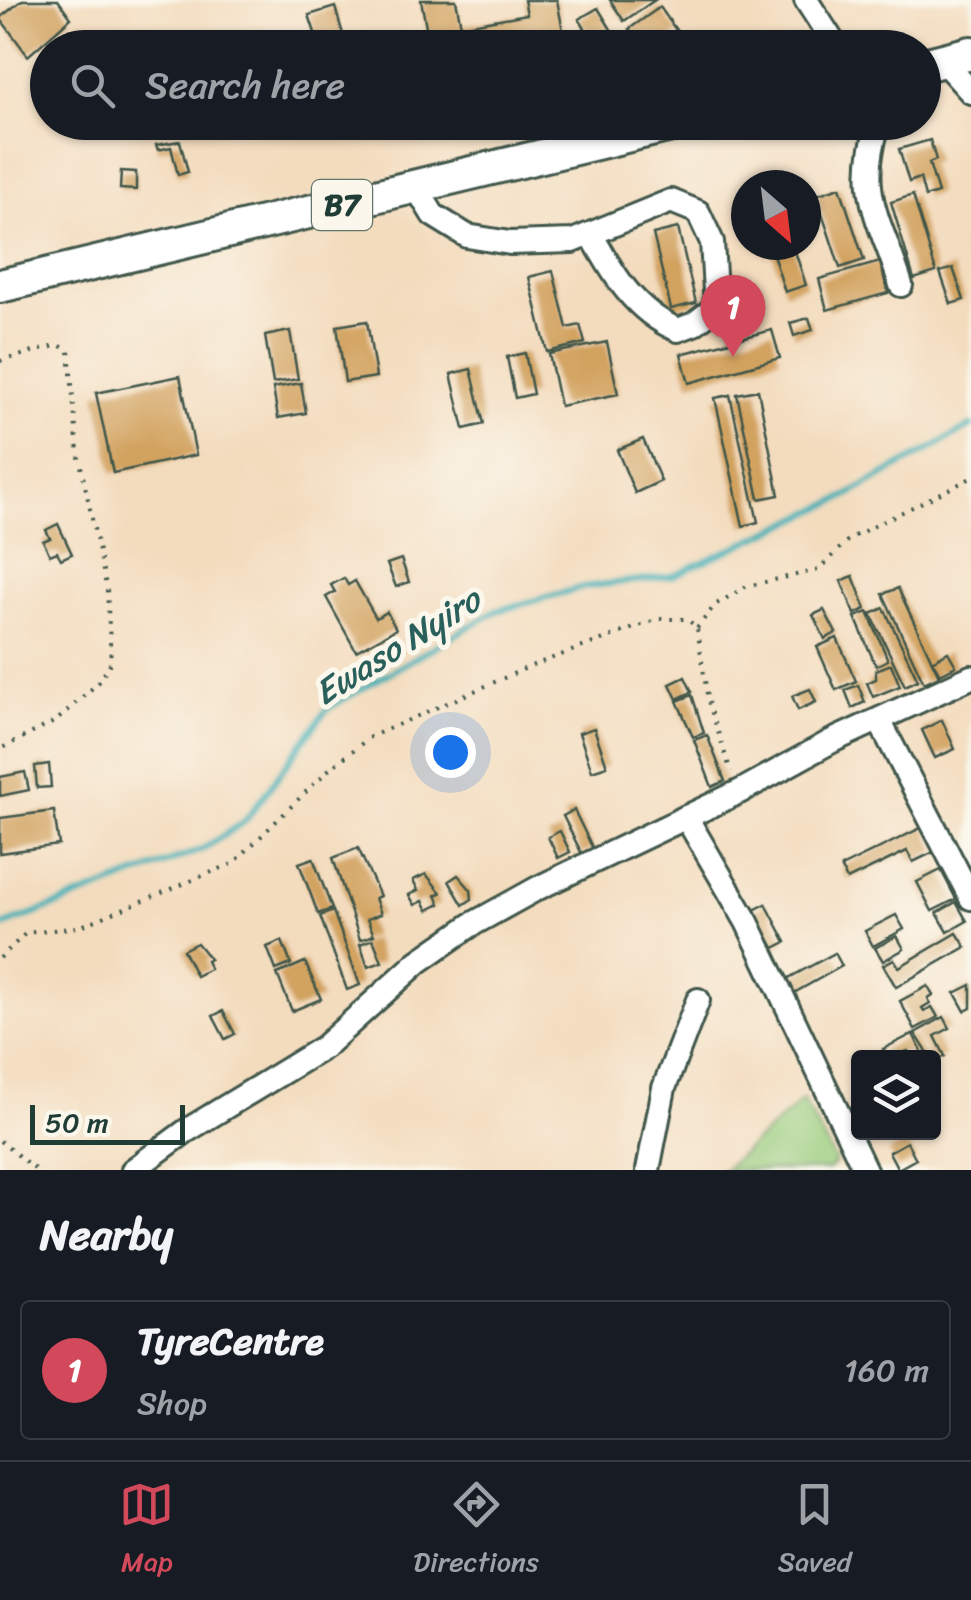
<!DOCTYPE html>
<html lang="en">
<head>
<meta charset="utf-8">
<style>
	:root { --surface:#171b24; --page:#20242c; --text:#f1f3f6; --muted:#9ea1a6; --line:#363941; --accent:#d1495b }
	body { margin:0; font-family:Sriracha,sans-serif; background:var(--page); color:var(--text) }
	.controls { position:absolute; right:30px; bottom:30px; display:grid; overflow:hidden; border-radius:10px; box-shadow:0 2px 8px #0004 }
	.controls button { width:90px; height:90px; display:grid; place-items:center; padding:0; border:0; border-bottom:2px solid var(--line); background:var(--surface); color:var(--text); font:50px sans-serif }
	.compass { position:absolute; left:731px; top:170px; width:90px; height:90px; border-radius:50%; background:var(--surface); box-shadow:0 2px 8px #0004; rotate:152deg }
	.scale { position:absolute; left:30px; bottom:25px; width:155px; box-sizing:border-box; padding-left:10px; border:5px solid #1f3d34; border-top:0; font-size:28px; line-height:35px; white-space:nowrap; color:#1f3d34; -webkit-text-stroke:8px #fbf7ec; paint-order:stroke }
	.you { position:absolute; left:450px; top:752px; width:35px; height:35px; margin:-25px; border:8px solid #fff; border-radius:50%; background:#1a73e8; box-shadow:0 0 0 15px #1a73e833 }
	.badge { display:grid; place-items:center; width:65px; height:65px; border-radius:50%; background:var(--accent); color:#fff; font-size:32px; font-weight:700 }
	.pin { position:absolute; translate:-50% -82px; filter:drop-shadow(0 2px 5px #0008) }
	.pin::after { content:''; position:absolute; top:52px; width:35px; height:30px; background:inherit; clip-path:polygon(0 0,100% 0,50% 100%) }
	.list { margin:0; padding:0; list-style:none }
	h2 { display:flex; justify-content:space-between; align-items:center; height:130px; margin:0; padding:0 40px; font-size:42px }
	h2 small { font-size:32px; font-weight:400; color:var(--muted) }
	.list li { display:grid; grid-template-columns:65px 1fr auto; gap:30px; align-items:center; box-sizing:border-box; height:140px; margin:0 20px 20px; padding:0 20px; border:2px solid var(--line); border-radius:10px }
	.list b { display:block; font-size:38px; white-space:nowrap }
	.list p { margin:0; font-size:32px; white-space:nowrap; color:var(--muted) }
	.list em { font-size:32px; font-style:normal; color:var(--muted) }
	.icon { flex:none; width:55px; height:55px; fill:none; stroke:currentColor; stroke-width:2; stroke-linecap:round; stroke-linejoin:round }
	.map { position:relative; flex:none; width:971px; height:1170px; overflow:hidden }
	.search { position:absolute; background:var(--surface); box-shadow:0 2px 8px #0004; left:30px; right:30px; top:30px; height:110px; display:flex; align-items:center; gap:25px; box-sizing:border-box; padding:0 35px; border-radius:55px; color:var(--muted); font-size:38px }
	.sheet { height:290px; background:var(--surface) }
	nav { display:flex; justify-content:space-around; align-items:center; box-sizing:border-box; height:140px; border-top:2px solid var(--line); background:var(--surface); font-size:28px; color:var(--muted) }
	nav a { display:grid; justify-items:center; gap:5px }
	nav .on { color:var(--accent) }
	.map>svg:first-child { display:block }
	.green { fill:#99cc7d; stroke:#5c8458; stroke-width:2.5 }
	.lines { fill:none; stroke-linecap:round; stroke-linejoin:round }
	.stream { stroke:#3fb0b7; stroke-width:6 }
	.building { fill:#d2a25e }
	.minor-casing { stroke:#3f5549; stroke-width:28 }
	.highway-casing { stroke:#3f5549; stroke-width:38 }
	.path { stroke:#3f5549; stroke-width:4; stroke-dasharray:2.5 8; stroke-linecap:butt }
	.minor { stroke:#fff; stroke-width:22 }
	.highway { stroke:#fff; stroke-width:32 }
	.labels { text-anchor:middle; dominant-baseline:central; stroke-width:10; stroke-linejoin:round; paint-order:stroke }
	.shield { fill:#fbf7ec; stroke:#61756b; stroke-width:2.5 }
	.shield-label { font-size:30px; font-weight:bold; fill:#1f3d34 }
	.water-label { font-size:35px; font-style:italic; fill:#29605b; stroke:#fbf7ec }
</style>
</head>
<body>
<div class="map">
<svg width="971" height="1170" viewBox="0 0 971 1170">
	<rect width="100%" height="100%" fill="#fbf7ec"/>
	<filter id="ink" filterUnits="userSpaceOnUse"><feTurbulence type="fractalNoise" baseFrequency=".01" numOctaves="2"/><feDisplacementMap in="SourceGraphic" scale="20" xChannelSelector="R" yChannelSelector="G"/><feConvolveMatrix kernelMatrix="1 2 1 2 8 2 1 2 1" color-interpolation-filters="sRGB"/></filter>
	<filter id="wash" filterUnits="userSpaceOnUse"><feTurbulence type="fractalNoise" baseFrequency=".0048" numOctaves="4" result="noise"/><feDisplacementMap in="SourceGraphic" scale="40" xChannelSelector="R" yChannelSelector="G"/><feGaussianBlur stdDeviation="2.25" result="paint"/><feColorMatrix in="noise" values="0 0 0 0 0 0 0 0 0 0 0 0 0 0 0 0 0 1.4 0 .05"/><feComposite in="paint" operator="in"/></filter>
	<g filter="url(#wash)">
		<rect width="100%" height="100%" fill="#f3dbbd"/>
		<!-- green -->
		<path class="green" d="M 803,1100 L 836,1162 L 828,1170 L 723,1170 Z"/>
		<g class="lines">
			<!-- stream -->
			<path class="stream" d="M 0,927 L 203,849 L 245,821 L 327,709 L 496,611 L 584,587 L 672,576 L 845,497 L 971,426"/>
		</g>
		<g id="blocks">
			<!-- building -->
			<g class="building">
				<path d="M 22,0 L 58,0 L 71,18 L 28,56 L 0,18 Z"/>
				<path d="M 421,0 L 456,0 L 461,26 L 527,14 L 524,0 L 557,0 L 564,36 L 506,48 L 430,48 Z"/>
				<path d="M 610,0 L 655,0 L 624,21 Z"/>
				<path d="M 335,7 L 347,48 L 320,48 L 309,15 Z"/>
				<path d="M 660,7 L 678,33 L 656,48 L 641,48 L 629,29 Z"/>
				<path d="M 598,8 L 615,36 L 622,48 L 597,48 L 579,19 Z"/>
				<path d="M 930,140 L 936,160 L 929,163 L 938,193 L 925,197 L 920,178 L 909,182 L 899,149 Z"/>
				<path d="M 180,141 L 188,172 L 178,175 L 171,147 L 158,150 L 156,145 Z"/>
				<path d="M 121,171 L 136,172 L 136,190 L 120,189 Z"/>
				<path d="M 840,187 L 864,260 L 840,268 L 816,195 Z"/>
				<path d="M 913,195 L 936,272 L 914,279 L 891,202 Z"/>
				<path d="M 678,228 L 696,303 L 671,309 L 653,234 Z"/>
				<path d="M 770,245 L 793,245 L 806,285 L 785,292 Z"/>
				<path d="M 880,262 L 888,293 L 827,310 L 819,279 Z"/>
				<path d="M 953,268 L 964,300 L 951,304 L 940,272 Z"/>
				<path d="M 553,271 L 567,328 L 580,325 L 585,343 L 547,352 L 529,277 Z"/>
				<path d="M 809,318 L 813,330 L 794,336 L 790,323 Z"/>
				<path d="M 367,321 L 376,377 L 345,382 L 337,326 Z"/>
				<path d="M 772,330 L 780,358 L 689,383 L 681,354 Z"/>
				<path d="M 290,331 L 298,379 L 273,383 L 265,336 Z"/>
				<path d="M 607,342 L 618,394 L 560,406 L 549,354 Z"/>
				<path d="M 525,353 L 533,394 L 515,398 L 507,357 Z"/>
				<path d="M 471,369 L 484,424 L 464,429 L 451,374 Z"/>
				<path d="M 180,376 L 196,455 L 113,473 L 96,393 Z"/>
				<path d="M 301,383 L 306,413 L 278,418 L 273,388 Z"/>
				<path d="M 758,390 L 779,495 L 759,499 L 737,394 Z"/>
				<path d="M 730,395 L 758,522 L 743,526 L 715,398 Z"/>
				<path d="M 643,439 L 661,481 L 635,493 L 617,450 Z"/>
				<path d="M 58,524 L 72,554 L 61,559 L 57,552 L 50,555 L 43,541 L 50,538 L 46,530 Z"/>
				<path d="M 401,559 L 409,582 L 396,587 L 387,564 Z"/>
				<path d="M 853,576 L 866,609 L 855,614 L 841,581 Z"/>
				<path d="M 344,578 L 348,585 L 355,581 L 376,618 L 387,612 L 396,629 L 356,651 L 326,597 L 335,592 L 331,585 Z"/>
				<path d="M 898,588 L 939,676 L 924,683 L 883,594 Z"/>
				<path d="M 884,608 L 918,680 L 905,686 L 871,614 Z"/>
				<path d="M 824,610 L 836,633 L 825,639 L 813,615 Z"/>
				<path d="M 868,612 L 888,660 L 876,666 L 855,617 Z"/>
				<path d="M 837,638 L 856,681 L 836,690 L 817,647 Z"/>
				<path d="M 948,652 L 956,666 L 940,674 L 932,661 Z"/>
				<path d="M 891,664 L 900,686 L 873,697 L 867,683 L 876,679 L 876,670 Z"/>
				<path d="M 685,677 L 692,692 L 677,699 L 670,684 Z"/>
				<path d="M 858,685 L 865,702 L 852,708 L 845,690 Z"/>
				<path d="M 810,689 L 816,702 L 798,710 L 792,696 Z"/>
				<path d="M 692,695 L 704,733 L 693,737 L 677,701 Z"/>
				<path d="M 942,720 L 955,749 L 935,758 L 922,730 Z"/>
				<path d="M 594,728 L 607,766 L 592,771 L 579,733 Z"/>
				<path d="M 707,735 L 725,781 L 712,787 L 694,740 Z"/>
				<path d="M 49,764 L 51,787 L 37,788 L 35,766 Z"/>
				<path d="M 25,772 L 29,790 L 0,796 L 0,777 Z"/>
				<path d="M 574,810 L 593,849 L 582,854 L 563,816 Z"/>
				<path d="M 54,811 L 59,845 L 0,853 L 0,818 Z"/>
				<path d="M 925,826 L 936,851 L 913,862 L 907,851 L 847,880 L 841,867 Z"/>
				<path d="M 560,831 L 570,852 L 558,858 L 548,837 Z"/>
				<path d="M 358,848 L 380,896 L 375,898 L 381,914 L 367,919 L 374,935 L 360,940 L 333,858 Z"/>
				<path d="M 313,858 L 332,909 L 318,914 L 299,863 Z"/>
				<path d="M 941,870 L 956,899 L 932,911 L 917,882 Z"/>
				<path d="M 426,874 L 441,893 L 436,895 L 440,904 L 428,910 L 423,901 L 415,905 L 409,895 L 418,890 L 413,880 Z"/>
				<path d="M 458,875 L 471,890 L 472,899 L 463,905 L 449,881 Z"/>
				<path d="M 956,902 L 967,921 L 948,932 L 937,913 Z"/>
				<path d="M 766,904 L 786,942 L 774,948 L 754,910 Z"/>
				<path d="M 333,911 L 360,985 L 347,990 L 320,916 Z"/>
				<path d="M 896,915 L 904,929 L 873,946 L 865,931 Z"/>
				<path d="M 957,933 L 966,947 L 896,987 L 883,965 L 894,959 L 899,967 Z"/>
				<path d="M 897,936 L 904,949 L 883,961 L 875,948 Z"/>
				<path d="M 373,939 L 382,962 L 368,967 L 360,944 Z"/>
				<path d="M 282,941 L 291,964 L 276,970 L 267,947 Z"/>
				<path d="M 197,943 L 210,959 L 206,961 L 210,969 L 196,976 L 183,950 Z"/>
				<path d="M 835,953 L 842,966 L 792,994 L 785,980 Z"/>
				<path d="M 305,962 L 321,999 L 292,1011 L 277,974 Z"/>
				<path d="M 971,985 L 971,1008 L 965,1011 L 955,993 Z"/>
				<path d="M 928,986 L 933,995 L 928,998 L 930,1003 L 922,1008 L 924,1011 L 932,1007 L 938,1017 L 915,1029 L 900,1001 Z"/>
				<path d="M 223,1011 L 235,1034 L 225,1039 L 213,1016 Z"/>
				<path d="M 944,1017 L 950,1028 L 935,1036 L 945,1056 L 934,1063 L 915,1033 Z"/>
				<path d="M 913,1034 L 925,1058 L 911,1058 L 908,1051 L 888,1058 L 883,1049 Z"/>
				<path d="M 907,1142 L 916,1159 L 898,1169 L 889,1152 Z"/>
			</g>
		</g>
	</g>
	<g filter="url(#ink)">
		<use href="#blocks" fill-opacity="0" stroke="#3f5549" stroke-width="2.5"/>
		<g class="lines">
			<!-- minor casing -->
			<g class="minor-casing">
				<g id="minor">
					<path d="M 806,0 L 837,48"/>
					<path d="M 533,48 L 551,43 L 564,48"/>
					<path d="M 942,60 L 971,92"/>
					<path d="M 879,122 C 855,193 881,220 901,285"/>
					<path d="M 416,187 L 433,215 L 467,236 L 510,243 L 573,241 L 671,201 L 698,212 L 712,242 L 716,307 L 694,324 L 678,330 C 634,311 613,274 591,234"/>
					<path d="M 879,720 L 971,898"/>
					<path d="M 686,817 L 747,922 L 865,1170"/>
					<path d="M 133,1170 L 186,1131 L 324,1047 L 418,962 L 471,925 L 538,888 L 741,791 L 832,741 L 971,677"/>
					<path d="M 648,1170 L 664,1088 L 698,1000"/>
				</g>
			</g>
			<!-- highway casing -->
			<g class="highway-casing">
				<g id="highway">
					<path d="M 924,65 L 971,53"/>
					<path d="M 0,286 L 684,122"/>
				</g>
			</g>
			<!-- path -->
			<g class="path">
				<path d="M 0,361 L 59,345 L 69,351 L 78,452 L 107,590 L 111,662 L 99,682 L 56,721 L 0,749"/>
				<path d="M 697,628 L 715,605 L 747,586 L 818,570 L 850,538 L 971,478"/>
				<path d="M 0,958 L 26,933 L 79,927 L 234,863 L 327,771 L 370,737 L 531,666 L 658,619 L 687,619 L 697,628 L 708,701 L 731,772"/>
				<path d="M 0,1141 L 36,1170"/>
			</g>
			<!-- minor -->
			<use href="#minor" class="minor"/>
			<!-- highway -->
			<use href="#highway" class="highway"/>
		</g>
	</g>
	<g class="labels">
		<!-- shield labels -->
		<rect class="shield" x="312" y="180" width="60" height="50" rx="8"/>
		<g class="shield-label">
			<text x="342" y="205">B7</text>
		</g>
		<!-- water labels -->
		<g class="water-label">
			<text transform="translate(397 646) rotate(-32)">Ewaso Nyiro</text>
		</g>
	</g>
</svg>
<div class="controls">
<button><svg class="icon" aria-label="layers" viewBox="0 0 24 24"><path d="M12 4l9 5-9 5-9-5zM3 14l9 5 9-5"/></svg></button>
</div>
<svg class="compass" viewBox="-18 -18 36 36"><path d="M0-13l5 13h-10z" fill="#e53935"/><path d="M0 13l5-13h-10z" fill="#9ea1a6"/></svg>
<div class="scale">50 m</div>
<div class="you"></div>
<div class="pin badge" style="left:733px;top:357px">1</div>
<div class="search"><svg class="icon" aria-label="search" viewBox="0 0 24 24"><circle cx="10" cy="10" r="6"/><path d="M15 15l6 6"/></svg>Search here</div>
</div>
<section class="sheet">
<h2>Nearby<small></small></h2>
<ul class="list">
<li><span class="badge">1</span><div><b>TyreCentre</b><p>Shop</p></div><em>160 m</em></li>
</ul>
</section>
<nav>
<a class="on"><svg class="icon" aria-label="map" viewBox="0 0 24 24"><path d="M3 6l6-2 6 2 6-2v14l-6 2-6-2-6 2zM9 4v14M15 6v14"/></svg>Map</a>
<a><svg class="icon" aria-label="directions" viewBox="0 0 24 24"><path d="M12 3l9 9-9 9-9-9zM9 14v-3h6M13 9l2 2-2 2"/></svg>Directions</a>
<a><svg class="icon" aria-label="saved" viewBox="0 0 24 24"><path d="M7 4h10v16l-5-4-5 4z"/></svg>Saved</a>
</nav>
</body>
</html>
